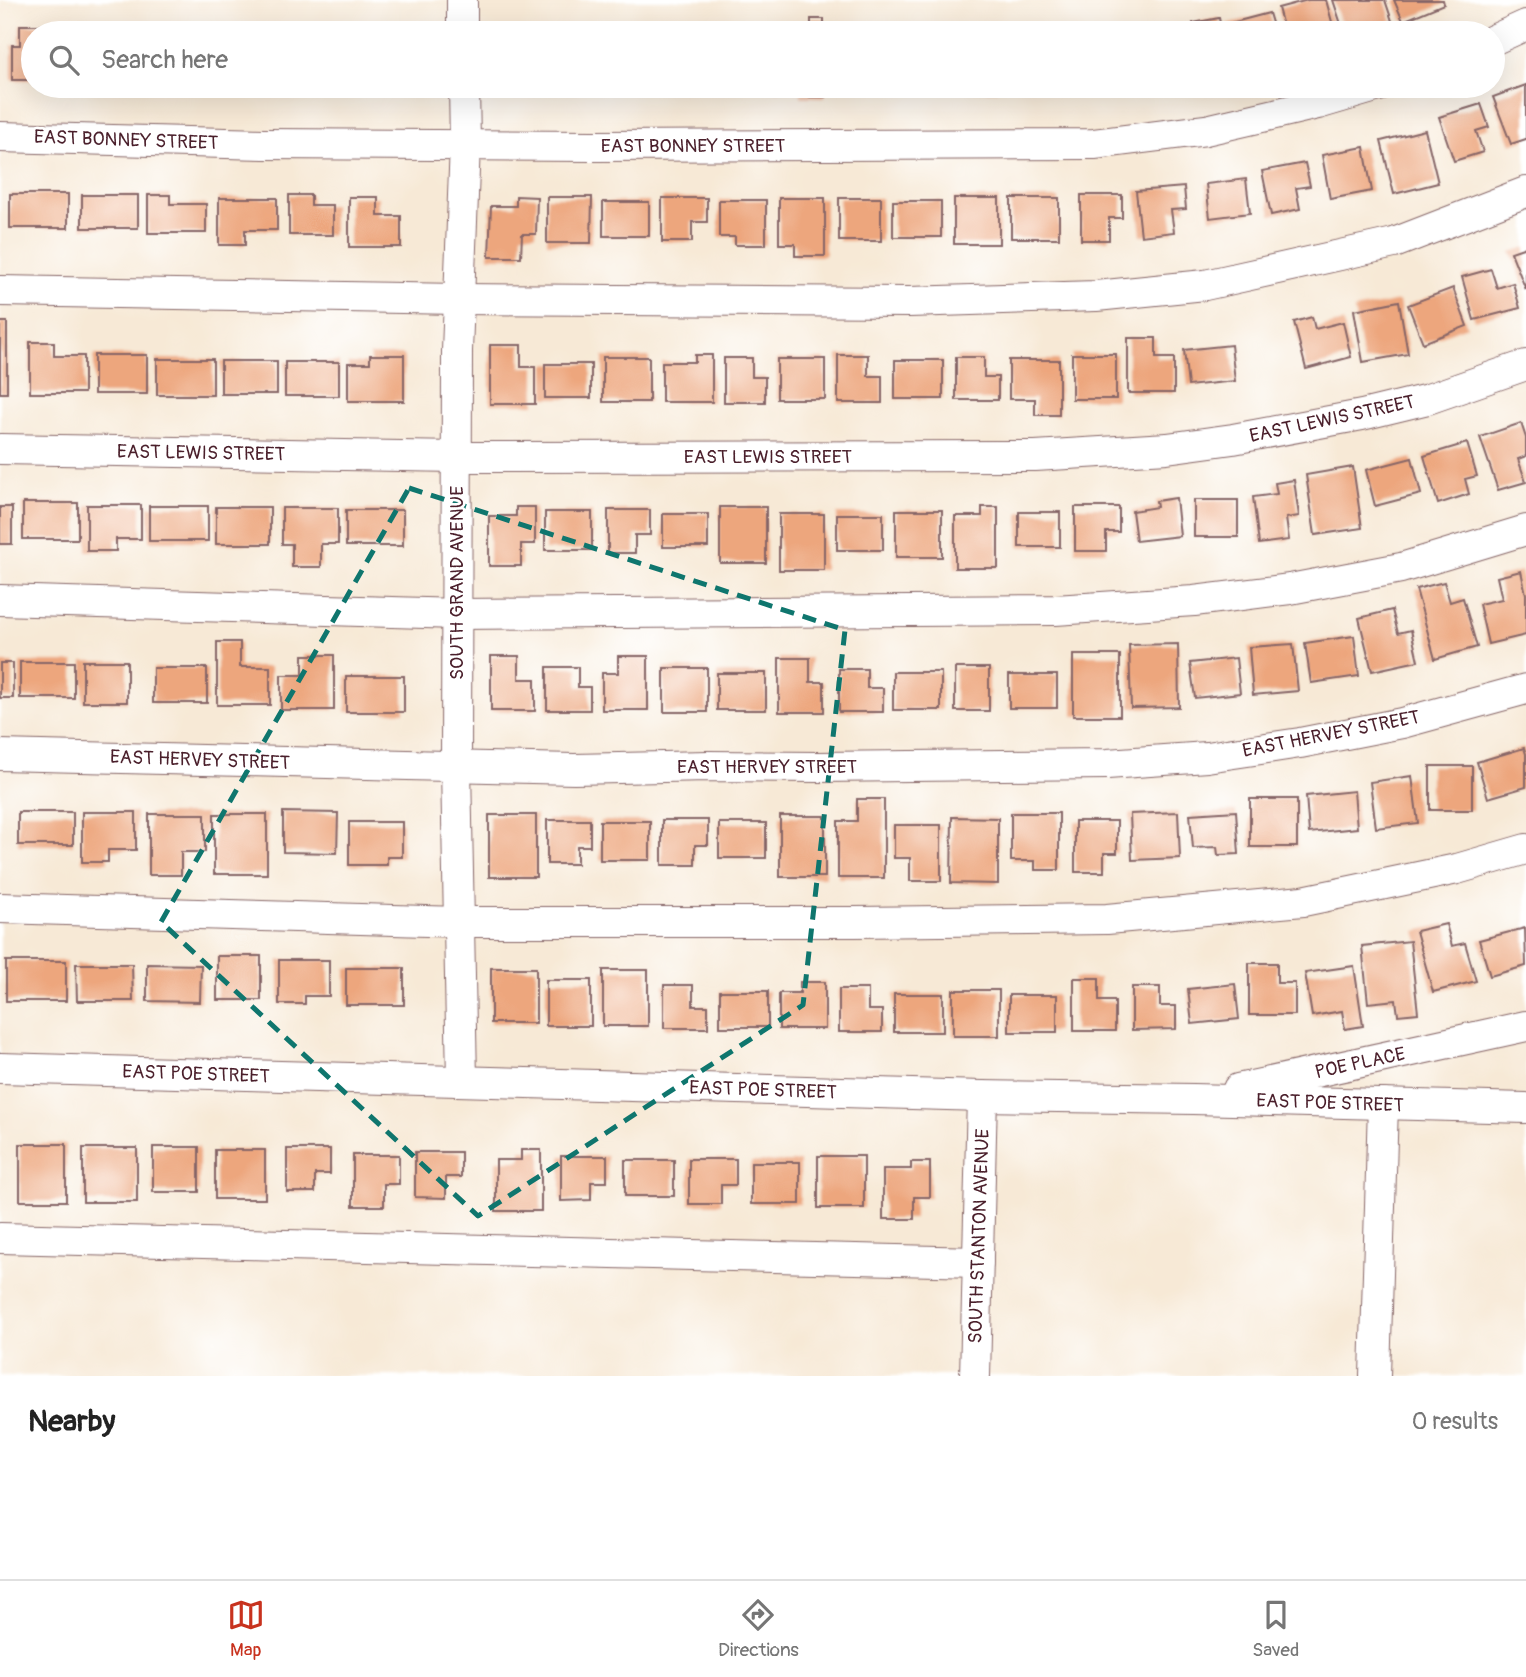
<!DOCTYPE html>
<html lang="en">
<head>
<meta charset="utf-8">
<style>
	:root { --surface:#fff; --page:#f2f2f2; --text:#222; --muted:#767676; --line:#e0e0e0; --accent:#c8321e }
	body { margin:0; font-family:Pangolin,sans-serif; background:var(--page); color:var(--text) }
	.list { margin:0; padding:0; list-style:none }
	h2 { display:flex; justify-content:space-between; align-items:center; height:91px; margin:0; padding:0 28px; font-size:30px }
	h2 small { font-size:23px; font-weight:400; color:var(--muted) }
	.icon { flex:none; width:38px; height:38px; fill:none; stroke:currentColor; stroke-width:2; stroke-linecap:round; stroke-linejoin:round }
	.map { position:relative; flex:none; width:1526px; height:1376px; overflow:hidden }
	.search { position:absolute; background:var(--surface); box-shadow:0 7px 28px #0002; left:21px; right:21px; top:21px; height:77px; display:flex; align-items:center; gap:18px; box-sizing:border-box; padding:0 24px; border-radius:38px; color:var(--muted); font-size:26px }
	.sheet { height:203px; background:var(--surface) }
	nav { display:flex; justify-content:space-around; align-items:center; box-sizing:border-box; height:98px; border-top:2px solid var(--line); background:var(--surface); font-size:19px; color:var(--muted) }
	nav a { display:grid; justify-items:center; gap:4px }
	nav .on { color:var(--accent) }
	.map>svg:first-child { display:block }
	.building { fill:#eda67d }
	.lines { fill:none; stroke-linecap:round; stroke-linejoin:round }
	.minor-casing { stroke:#876667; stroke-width:32 }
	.minor { stroke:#fff; stroke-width:30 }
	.marked { fill:none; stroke:#0f766e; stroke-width:5; stroke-dasharray:14 9; stroke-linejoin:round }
	.labels { text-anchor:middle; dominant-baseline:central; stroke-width:5; stroke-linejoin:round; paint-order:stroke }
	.street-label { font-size:19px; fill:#4a1f2b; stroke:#fff }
</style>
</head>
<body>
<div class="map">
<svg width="1526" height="1376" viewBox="0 0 1526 1376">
	<rect width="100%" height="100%" fill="#fff"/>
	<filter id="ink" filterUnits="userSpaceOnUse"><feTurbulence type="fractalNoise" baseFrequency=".0143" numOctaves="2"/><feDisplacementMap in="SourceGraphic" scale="14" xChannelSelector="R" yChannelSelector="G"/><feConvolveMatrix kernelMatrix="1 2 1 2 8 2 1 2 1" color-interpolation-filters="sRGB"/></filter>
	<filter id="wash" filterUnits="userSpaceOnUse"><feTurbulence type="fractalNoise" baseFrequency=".00686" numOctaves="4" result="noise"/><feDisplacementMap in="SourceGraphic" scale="28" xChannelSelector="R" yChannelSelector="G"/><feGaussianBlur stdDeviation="1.57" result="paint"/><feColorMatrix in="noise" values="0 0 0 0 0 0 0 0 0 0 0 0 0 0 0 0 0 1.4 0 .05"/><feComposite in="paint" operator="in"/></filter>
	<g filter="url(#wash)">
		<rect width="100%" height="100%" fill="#f7e9d6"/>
		<g id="blocks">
			<!-- building -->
			<g class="building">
				<path d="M 1308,0 L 1326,0 L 1335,33 L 1285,33 L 1278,8 Z"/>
				<path d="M 1333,0 L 1385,0 L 1392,21 L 1357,33 L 1344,33 Z"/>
				<path d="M 1394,0 L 1443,0 L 1444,4 L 1403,21 Z"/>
				<path d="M 1269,13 L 1275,33 L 1230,33 L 1227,24 Z"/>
				<path d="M 1219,18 L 1222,33 L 1195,33 L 1193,23 Z"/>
				<rect x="811" y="19" width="13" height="14"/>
				<path d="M 20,25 L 46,25 L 46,33 L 33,33 L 33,80 L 12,80 L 12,45 L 20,45 Z"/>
				<rect x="81" y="28" width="35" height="5"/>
				<path d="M 1526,85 L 1526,139 L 1511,144 L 1493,97 Z"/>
				<rect x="285" y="86" width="56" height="3"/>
				<rect x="353" y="86" width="52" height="7"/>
				<rect x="489" y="86" width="46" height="10"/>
				<rect x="546" y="86" width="44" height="4"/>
				<rect x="601" y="86" width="49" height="3"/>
				<rect x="659" y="86" width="48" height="3"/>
				<path d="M 776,86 L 825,86 L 825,97 L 801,97 L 801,90 L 776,91 Z"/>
				<rect x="836" y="86" width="45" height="3"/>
				<rect x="897" y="86" width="44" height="3"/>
				<rect x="957" y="86" width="40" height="5"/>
				<path d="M 1481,104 L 1489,127 L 1476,131 L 1483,152 L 1454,161 L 1439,117 Z"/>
				<path d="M 1425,130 L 1438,183 L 1394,194 L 1381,141 Z"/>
				<path d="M 1364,147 L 1372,191 L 1330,199 L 1322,155 Z"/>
				<path d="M 1305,163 L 1310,186 L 1296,188 L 1300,209 L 1271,215 L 1262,171 Z"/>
				<path d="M 1246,179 L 1250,213 L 1210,218 L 1206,184 Z"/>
				<path d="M 1184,187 L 1186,209 L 1171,210 L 1174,232 L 1141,236 L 1136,191 Z"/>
				<rect x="10" y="194" width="58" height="34"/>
				<rect x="82" y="195" width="56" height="33"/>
				<path d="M 148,195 L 170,195 L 170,204 L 206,204 L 206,233 L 148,233 Z"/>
				<path d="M 289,195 L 311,195 L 311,205 L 333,205 L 333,235 L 289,235 Z"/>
				<path d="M 1081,195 L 1122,195 L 1122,218 L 1109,218 L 1109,240 L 1081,240 Z"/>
				<path d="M 516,196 L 537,197 L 536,234 L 522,234 L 521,257 L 489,257 L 491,206 L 516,206 Z"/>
				<path d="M 349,197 L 378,197 L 378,216 L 401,216 L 401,247 L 349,247 Z"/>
				<path d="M 547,197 L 592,197 L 591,243 L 547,243 Z"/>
				<path d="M 219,198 L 277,198 L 277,230 L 245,230 L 245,245 L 219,245 Z"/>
				<path d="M 662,198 L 707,198 L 707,222 L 692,222 L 692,242 L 662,242 Z"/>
				<path d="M 779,198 L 825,198 L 825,256 L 795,256 L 795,244 L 779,244 Z"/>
				<rect x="839" y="198" width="42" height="43"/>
				<rect x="954" y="198" width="45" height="46"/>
				<rect x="1011" y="198" width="48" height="40"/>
				<path d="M 719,200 L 766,200 L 766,245 L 735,245 L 735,237 L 719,237 Z"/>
				<rect x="893" y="201" width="48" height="36"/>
				<rect x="603" y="202" width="46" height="34"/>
				<path d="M 1526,247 L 1526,290 L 1511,252 Z"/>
				<path d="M 1491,269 L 1497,288 L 1513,283 L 1520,308 L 1474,320 L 1462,277 Z"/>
				<path d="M 1453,288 L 1467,326 L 1423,343 L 1408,305 Z"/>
				<path d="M 1399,301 L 1408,354 L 1363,362 L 1354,310 Z"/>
				<path d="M 1312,317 L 1315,329 L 1343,322 L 1351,357 L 1306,369 L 1294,322 Z"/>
				<rect x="0" y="322" width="7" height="71"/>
				<path d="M 1128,338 L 1156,338 L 1156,358 L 1174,358 L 1174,393 L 1128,393 Z"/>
				<path d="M 30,342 L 54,342 L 54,356 L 84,356 L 84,393 L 30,393 Z"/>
				<path d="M 490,345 L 521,345 L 521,367 L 535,367 L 535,404 L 490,404 Z"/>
				<path d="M 1231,345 L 1235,381 L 1188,386 L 1184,350 Z"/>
				<rect x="1072" y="354" width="44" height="45"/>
				<rect x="94" y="355" width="53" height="39"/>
				<path d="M 370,355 L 404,355 L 404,401 L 348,401 L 348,363 L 370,363 Z"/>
				<path d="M 695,355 L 712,355 L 712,402 L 662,402 L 662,362 L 695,362 Z"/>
				<path d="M 838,355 L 868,355 L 868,376 L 882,376 L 882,403 L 838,403 Z"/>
				<rect x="603" y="357" width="46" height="45"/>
				<path d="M 956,357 L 984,357 L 984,377 L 998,377 L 998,400 L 956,400 Z"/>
				<path d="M 724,358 L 752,358 L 752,377 L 765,377 L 765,402 L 724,402 Z"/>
				<rect x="157" y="359" width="56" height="36"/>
				<rect x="777" y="359" width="48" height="40"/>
				<rect x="895" y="360" width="48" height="39"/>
				<path d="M 1009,360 L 1059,360 L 1059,415 L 1035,415 L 1035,399 L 1009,399 Z"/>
				<rect x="221" y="361" width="56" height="33"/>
				<rect x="285" y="362" width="54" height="34"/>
				<rect x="545" y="364" width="46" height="34"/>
				<path d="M 1521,423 L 1526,438 L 1526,456 L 1518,459 L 1526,482 L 1498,490 L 1480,437 Z"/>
				<path d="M 1467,443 L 1477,476 L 1465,479 L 1469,494 L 1438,504 L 1424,456 Z"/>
				<path d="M 1412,458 L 1421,494 L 1375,506 L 1366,470 Z"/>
				<path d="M 1353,467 L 1362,528 L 1315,535 L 1306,475 Z"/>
				<path d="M 1294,480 L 1299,516 L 1286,518 L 1289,540 L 1259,544 L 1253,497 L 1277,494 L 1275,483 Z"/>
				<path d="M 1176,498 L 1180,536 L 1136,541 L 1132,511 L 1157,507 L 1156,501 Z"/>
				<rect x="1194" y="500" width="44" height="37"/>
				<rect x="23" y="503" width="55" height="36"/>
				<path d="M 87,505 L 141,505 L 141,539 L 116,539 L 116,551 L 87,551 Z"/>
				<rect x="149" y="506" width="59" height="35"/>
				<rect x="0" y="507" width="12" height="37"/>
				<rect x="216" y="507" width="54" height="37"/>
				<path d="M 516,507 L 535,507 L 535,544 L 521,544 L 521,566 L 489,566 L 489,516 L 516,516 Z"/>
				<rect x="720" y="507" width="46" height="56"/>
				<path d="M 982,507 L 998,507 L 998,568 L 955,568 L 955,516 L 982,516 Z"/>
				<path d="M 1075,507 L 1119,507 L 1119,532 L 1106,532 L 1106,551 L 1075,551 Z"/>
				<path d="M 282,508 L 338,508 L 338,544 L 321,544 L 321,567 L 292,567 L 292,544 L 282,544 Z"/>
				<rect x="346" y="510" width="57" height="36"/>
				<path d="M 608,510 L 650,510 L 650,535 L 635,535 L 635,553 L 608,553 Z"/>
				<rect x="896" y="510" width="46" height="47"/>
				<rect x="545" y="512" width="47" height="38"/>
				<rect x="1019" y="512" width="41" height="35"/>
				<rect x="663" y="514" width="45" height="33"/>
				<rect x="779" y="514" width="45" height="56"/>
				<rect x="837" y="514" width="46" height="36"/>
				<path d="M 1521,571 L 1526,594 L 1526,635 L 1488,644 L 1479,604 L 1502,599 L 1497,577 Z"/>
				<path d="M 1444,582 L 1450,602 L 1463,598 L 1477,647 L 1435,659 L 1416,589 Z"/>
				<path d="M 1392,610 L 1398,633 L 1411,630 L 1418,661 L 1372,671 L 1359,618 Z"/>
				<path d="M 1354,636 L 1359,676 L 1311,683 L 1305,643 Z"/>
				<path d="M 217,642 L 240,642 L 240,667 L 270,667 L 270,705 L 217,705 Z"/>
				<path d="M 1178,644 L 1179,707 L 1131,708 L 1129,645 Z"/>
				<path d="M 1293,644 L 1298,691 L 1253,695 L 1249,647 Z"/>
				<path d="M 303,655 L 334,655 L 334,710 L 281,710 L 281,675 L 303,675 Z"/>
				<rect x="1073" y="655" width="47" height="61"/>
				<path d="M 491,656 L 519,656 L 519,679 L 535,679 L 535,711 L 491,711 Z"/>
				<path d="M 618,656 L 648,656 L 648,710 L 602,710 L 602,673 L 618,673 Z"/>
				<path d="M 779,658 L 810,658 L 810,682 L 824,682 L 824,712 L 779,712 Z"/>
				<path d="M 1236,658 L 1240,693 L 1195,698 L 1190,663 Z"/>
				<rect x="83" y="661" width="44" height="41"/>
				<rect x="20" y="662" width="54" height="36"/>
				<rect x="0" y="663" width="13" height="35"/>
				<path d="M 547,667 L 578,667 L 578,687 L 590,687 L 590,710 L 547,710 Z"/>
				<rect x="153" y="668" width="54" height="35"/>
				<rect x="664" y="668" width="43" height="44"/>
				<rect x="955" y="668" width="34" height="43"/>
				<path d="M 839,669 L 867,669 L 867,688 L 883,688 L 883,712 L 839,712 Z"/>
				<rect x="893" y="672" width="48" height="38"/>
				<rect x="717" y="673" width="49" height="37"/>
				<rect x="1009" y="675" width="48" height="33"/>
				<rect x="346" y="676" width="58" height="36"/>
				<path d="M 1524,748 L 1526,754 L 1526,787 L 1488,798 L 1477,762 Z"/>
				<rect x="1430" y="766" width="42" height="44"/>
				<path d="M 1412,776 L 1418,823 L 1376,828 L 1370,782 Z"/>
				<path d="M 1354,791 L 1357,828 L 1309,833 L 1306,796 Z"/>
				<path d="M 857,799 L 884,799 L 884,878 L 838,878 L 838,821 L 857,821 Z"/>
				<rect x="1250" y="799" width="47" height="48"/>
				<path d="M 1236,811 L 1239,854 L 1218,855 L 1217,847 L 1193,848 L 1190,814 Z"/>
				<rect x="18" y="812" width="55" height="33"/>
				<path d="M 82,812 L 136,812 L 136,850 L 108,850 L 108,862 L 82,862 Z"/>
				<path d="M 283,812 L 338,813 L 337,853 L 283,852 Z"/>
				<path d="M 1178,812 L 1180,858 L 1132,860 L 1130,814 Z"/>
				<path d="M 1011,813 L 1059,813 L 1059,870 L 1035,870 L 1035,861 L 1011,861 Z"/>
				<path d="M 149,814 L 205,814 L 205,852 L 181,852 L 181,875 L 149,875 Z"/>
				<rect x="214" y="814" width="53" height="60"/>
				<rect x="489" y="815" width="47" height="62"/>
				<rect x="780" y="816" width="45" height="61"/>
				<path d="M 952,817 L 998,818 L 998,884 L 951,883 Z"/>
				<path d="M 547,820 L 590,820 L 590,846 L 577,846 L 577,864 L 547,864 Z"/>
				<path d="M 662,820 L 708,820 L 708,845 L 695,845 L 695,865 L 662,865 Z"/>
				<rect x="600" y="821" width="50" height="39"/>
				<path d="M 1075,821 L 1117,821 L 1117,853 L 1104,853 L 1104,872 L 1075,872 Z"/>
				<path d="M 349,822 L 402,822 L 402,857 L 387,857 L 387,865 L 349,865 Z"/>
				<rect x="719" y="823" width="47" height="35"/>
				<path d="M 894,825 L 941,825 L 941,881 L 910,881 L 910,858 L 894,858 Z"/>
				<path d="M 1446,924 L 1452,946 L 1465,943 L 1476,981 L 1433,992 L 1416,931 Z"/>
				<path d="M 1525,928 L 1526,966 L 1490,976 L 1479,940 Z"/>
				<path d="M 1410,941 L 1418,1013 L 1398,1015 L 1396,1000 L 1368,1003 L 1362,946 Z"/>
				<rect x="217" y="956" width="44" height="44"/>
				<path d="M 279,960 L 329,960 L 329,996 L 305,996 L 305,1004 L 279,1004 Z"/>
				<rect x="6" y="961" width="60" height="40"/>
				<path d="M 1249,963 L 1277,963 L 1277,983 L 1295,983 L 1295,1015 L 1249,1015 Z"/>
				<path d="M 76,964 L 132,964 L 133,1001 L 77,1001 Z"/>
				<path d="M 147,964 L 201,965 L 200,1002 L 147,1001 Z"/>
				<path d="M 1354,966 L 1363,1026 L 1345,1029 L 1342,1011 L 1312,1016 L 1305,973 Z"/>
				<rect x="346" y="968" width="58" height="37"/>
				<rect x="491" y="968" width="45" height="55"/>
				<rect x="603" y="970" width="45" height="56"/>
				<path d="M 1074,978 L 1099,978 L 1099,1001 L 1115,1001 L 1115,1031 L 1074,1031 Z"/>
				<rect x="546" y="980" width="45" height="46"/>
				<path d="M 800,982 L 825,982 L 825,1029 L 779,1029 L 779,993 L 800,993 Z"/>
				<path d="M 1235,984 L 1239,1019 L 1192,1024 L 1188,989 Z"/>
				<path d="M 664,985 L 693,985 L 693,1006 L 708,1006 L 708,1028 L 664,1028 Z"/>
				<path d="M 1132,987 L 1160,987 L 1160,1006 L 1176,1006 L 1176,1029 L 1132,1030 Z"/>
				<path d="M 839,989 L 868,989 L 868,1010 L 882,1010 L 882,1032 L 839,1032 Z"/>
				<rect x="953" y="990" width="46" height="46"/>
				<rect x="720" y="991" width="48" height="36"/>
				<rect x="894" y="994" width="49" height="38"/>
				<rect x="1009" y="995" width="48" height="37"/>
				<rect x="20" y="1144" width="46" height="57"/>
				<rect x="153" y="1147" width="46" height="45"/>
				<rect x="83" y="1148" width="54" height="54"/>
				<path d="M 287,1149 L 330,1149 L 330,1174 L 315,1174 L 315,1192 L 287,1192 Z"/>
				<rect x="215" y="1150" width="50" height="49"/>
				<path d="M 521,1150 L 541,1150 L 541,1211 L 496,1211 L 496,1160 L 521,1160 Z"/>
				<path d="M 415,1152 L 461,1152 L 461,1177 L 446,1177 L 446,1198 L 415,1197 Z"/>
				<path d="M 353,1155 L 399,1155 L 399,1184 L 384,1184 L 384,1206 L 353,1206 Z"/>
				<path d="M 561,1156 L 607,1156 L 607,1182 L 591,1182 L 591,1200 L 561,1201 Z"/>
				<rect x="818" y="1156" width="46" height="52"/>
				<path d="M 689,1159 L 736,1159 L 736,1185 L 721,1185 L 721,1204 L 689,1204 Z"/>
				<rect x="625" y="1160" width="49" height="36"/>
				<rect x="751" y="1162" width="49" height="42"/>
				<path d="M 911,1162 L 930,1162 L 930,1197 L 914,1197 L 914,1219 L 883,1219 L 883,1169 L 911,1169 Z"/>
			</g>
		</g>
	</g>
	<g filter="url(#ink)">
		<use href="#blocks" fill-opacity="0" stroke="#876667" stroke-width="2"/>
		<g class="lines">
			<!-- minor casing -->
			<g class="minor-casing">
				<g id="minor">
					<path d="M 462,0 L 462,33"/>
					<path d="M 1493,40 L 1526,25"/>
					<path d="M 0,137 L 264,144 L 594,146 L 1094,144 L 1206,130 L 1318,104 L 1379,86"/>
					<path d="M 0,291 L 459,299 L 909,302 L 1096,296 L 1205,285 L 1394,243 L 1526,192"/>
					<path d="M 0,449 L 457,457 L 1035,456 L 1167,448 L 1233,439 L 1362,415 L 1428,399 L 1526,365"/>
					<path d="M 0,600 L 457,614 L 1055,610 L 1194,601 L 1290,589 L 1401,568 L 1526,530"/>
					<path d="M 0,755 L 574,769 L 708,766 L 818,767 L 1107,764 L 1207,757 L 1300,743 L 1402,723 L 1526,689"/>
					<path d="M 0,908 L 459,922 L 855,922 L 1107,919 L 1303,901 L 1457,869 L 1526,849"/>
					<path d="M 0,1068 L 982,1096 L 1193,1099 L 1526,1108"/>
					<path d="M 462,1081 L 456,767 L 457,351 L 465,144 L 464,86"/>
					<path d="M 1238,1089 L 1526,1026"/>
					<path d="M 0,1238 L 978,1262"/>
					<path d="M 975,1376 L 982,1096"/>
					<path d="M 1375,1376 L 1383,1104"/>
				</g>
			</g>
			<!-- minor -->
			<use href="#minor" class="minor"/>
		</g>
	</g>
	<!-- marked area -->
	<path class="marked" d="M 409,488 L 845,630 L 803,1005 L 478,1216 L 161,922 Z"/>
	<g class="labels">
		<!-- street labels -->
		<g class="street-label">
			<text transform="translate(126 140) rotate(2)">EAST BONNEY STREET</text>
			<text x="693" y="146">EAST BONNEY STREET</text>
			<text transform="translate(1332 419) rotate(-12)">EAST LEWIS STREET</text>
			<text transform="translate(201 453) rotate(1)">EAST LEWIS STREET</text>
			<text x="768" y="457">EAST LEWIS STREET</text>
			<text transform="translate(457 583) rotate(-90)">SOUTH GRAND AVENUE</text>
			<text transform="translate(1331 734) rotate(-11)">EAST HERVEY STREET</text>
			<text transform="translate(200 760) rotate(2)">EAST HERVEY STREET</text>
			<text x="767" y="767">EAST HERVEY STREET</text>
			<text transform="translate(1360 1063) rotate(-12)">POE PLACE</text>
			<text transform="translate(196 1074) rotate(2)">EAST POE STREET</text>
			<text transform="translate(763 1090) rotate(2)">EAST POE STREET</text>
			<text transform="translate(1330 1103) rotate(2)">EAST POE STREET</text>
			<text transform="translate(979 1236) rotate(-88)">SOUTH STANTON AVENUE</text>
		</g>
	</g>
</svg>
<div class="search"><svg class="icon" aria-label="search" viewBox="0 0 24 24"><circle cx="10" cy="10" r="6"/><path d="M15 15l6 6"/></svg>Search here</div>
</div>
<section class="sheet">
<h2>Nearby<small>0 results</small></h2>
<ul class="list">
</ul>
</section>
<nav>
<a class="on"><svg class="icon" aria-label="map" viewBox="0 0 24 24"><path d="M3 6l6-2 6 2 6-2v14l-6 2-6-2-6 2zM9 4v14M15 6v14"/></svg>Map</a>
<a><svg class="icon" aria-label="directions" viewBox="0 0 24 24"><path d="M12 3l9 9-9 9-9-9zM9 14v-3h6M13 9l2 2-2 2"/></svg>Directions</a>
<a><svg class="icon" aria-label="saved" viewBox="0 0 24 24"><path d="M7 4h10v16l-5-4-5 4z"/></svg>Saved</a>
</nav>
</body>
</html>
